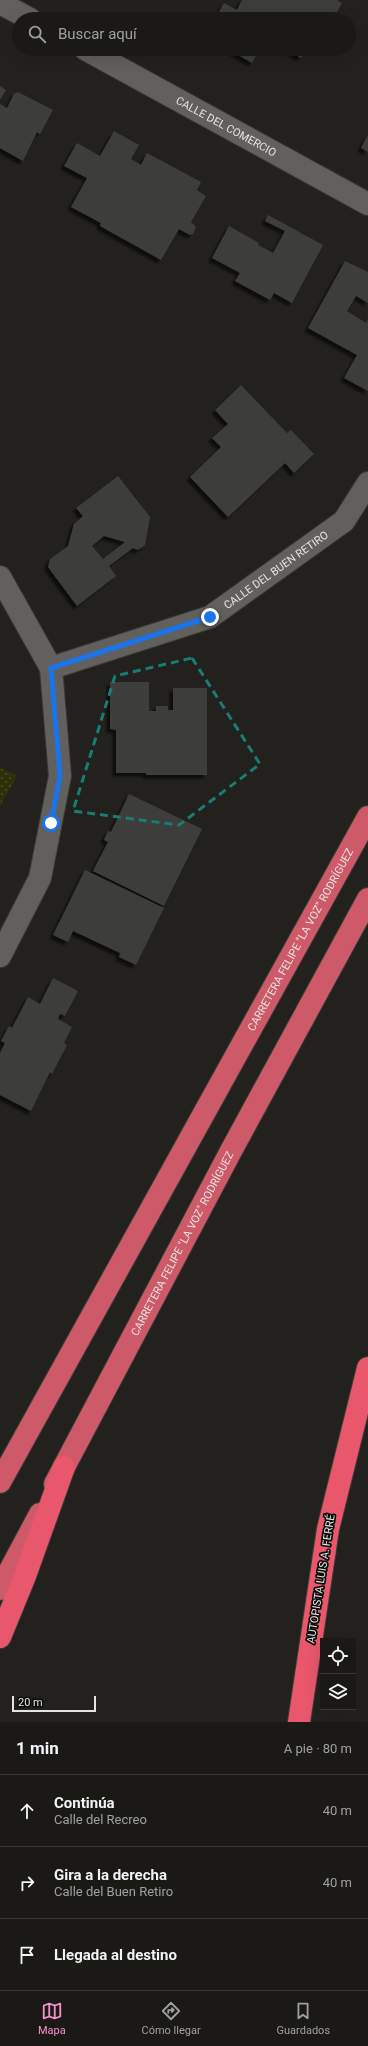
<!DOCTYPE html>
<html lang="es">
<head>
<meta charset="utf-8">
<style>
	:root { --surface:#1a1916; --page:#272623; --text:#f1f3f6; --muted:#9fa0a1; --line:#383835; --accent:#f690d0 }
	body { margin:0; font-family:Roboto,sans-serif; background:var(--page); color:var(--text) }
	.controls { position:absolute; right:12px; bottom:12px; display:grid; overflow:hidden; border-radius:0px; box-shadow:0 4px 16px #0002 }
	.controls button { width:36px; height:36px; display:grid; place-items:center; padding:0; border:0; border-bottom:1px solid var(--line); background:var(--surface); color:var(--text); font:20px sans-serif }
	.scale { position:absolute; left:12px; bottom:10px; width:84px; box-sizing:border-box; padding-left:4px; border:2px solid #e5e4e2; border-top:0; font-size:11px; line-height:14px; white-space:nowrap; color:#e5e4e2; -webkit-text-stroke:3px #0b0b09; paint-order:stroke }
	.stop { position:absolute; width:12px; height:12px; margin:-9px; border:3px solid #1a73e8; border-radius:50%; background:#fff }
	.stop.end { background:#1a73e8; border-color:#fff; box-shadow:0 1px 4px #0008 }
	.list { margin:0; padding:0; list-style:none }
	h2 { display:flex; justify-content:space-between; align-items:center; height:52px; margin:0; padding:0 16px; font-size:17px }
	h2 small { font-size:13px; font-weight:400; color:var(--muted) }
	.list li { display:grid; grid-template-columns:26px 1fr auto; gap:12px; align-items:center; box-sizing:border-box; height:72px; padding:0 16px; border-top:1px solid var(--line) }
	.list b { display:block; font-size:15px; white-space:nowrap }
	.list p { margin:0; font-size:13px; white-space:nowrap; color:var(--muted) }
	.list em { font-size:13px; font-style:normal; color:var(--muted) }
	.icon { flex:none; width:22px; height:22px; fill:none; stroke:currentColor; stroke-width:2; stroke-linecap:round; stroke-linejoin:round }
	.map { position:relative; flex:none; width:368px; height:1722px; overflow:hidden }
	.search { position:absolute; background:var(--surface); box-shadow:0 4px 16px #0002; left:12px; right:12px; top:12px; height:44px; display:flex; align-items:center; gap:10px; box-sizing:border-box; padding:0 14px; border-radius:22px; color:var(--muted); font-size:15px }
	.sheet { height:268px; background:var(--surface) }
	nav { display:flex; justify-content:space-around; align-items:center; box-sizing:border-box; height:56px; border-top:1px solid var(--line); background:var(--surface); font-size:11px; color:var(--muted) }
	nav a { display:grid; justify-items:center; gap:2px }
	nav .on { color:var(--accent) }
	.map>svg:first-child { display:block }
	.park { fill:url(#park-dots) }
	.building { fill:#3e3e3a; fill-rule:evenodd; filter:url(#shadow) }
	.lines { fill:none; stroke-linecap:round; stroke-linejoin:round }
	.minor-casing { stroke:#3b3b38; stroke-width:24 }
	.trunk-casing { stroke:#3b3b38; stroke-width:24 }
	.motorway-casing { stroke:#3b3b38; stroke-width:24 }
	.minor { stroke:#61605c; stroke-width:22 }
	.trunk { stroke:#cd5969; stroke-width:22 }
	.motorway { stroke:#e8576c; stroke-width:22 }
	.route { stroke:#1a73e8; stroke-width:5 }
	.marked { fill:none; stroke:#1a7c74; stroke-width:3; stroke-dasharray:8 5; stroke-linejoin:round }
	.labels { text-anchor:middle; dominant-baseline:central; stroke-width:3.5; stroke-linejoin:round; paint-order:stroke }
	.street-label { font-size:11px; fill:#e5e4e2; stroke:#0b0b09 }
</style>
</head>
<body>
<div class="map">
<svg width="368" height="1722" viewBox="0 0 368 1722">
	<defs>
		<pattern id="park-dots" width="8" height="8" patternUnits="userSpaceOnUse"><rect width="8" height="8" fill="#2e3009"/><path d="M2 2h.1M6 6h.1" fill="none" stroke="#4c4e2d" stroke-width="1.8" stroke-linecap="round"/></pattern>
		<filter id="shadow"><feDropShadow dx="-3.5" dy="3.5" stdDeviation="1" flood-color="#0009"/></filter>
	</defs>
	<rect width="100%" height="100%" fill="#22211e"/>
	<!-- park -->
	<path class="park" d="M 0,767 L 17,776 L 0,806 Z"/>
	<!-- building -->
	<g class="building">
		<path d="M 242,0 L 337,0 L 342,3 L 333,19 L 215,19 L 224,3 L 237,10 Z"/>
		<path d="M 228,49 L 260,49 L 252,63 Z"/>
		<path d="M 285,49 L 306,49 L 301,58 Z"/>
		<path d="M 0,86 L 6,90 L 0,100 Z"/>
		<path d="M 18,92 L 53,110 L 40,134 L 37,132 L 23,161 L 0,148 L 0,104 L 7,108 L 14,94 Z"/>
		<path d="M 114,131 L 139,145 L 131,159 L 141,165 L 147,153 L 201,182 L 197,190 L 206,196 L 191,222 L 196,227 L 193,234 L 190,235 L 179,229 L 161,260 L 100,226 L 101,223 L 71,207 L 87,178 L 64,166 L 77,143 L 100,156 Z"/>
		<path d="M 368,135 L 368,152 L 361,148 Z"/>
		<path d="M 268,215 L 323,245 L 292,303 L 274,293 L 270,300 L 235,281 L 240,273 L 212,258 L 229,226 L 259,243 L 258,245 L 273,253 L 285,231 L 265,221 Z"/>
		<path d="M 345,261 L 368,272 L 368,303 L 356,296 L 347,311 L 366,323 L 368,319 L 368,391 L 344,378 L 357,355 L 308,328 Z"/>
		<path d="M 241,385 L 287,433 L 291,430 L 314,454 L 294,473 L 285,463 L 228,517 L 190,477 L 221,447 L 212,438 L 228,424 L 215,410 Z"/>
		<path d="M 118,476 L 150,517 L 145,545 L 138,550 L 133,548 L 109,566 L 116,576 L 77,606 L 48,567 L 50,559 L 68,546 L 74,524 L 83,516 L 76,508 ZM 104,536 L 125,542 L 103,559 L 92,546 Z"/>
		<path d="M 110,682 L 149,682 L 149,711 L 156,711 L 156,706 L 168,706 L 168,710 L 173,710 L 173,688 L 207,688 L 207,775 L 146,775 L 146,773 L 116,773 L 116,730 L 110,729 Z"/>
		<path d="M 129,794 L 202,829 L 164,906 L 93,871 L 108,842 L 104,840 L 108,831 L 111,832 Z"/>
		<path d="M 85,870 L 164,908 L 136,965 L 119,957 L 120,953 L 73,931 L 68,942 L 53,935 Z"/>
		<path d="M 53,978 L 78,991 L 65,1016 L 60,1014 L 58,1019 L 72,1027 L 64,1043 L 67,1045 L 52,1074 L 50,1072 L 31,1111 L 0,1095 L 0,1053 L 5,1043 L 1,1041 L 9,1026 L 12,1028 L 28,997 L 40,1004 Z"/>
	</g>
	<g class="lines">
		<!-- minor casing -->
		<g class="minor-casing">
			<g id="minor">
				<path d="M 0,3 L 30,19"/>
				<path id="s1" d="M 85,49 L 368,204"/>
				<path d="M 0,577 L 51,668 L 60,776 L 40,878 L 0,956"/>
				<path id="s2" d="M 51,668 L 210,617 L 344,521 L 368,483"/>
			</g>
		</g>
		<!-- trunk casing -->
		<g class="trunk-casing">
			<g id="trunk">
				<path id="s3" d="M 0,1482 L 368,817"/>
				<path id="s4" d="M 55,1484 L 232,1149 L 368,899"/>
				<path d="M 0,1589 L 40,1514"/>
			</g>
		</g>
		<!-- motorway casing -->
		<g class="motorway-casing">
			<g id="motorway">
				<path d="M 0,1637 L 25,1576 L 64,1467"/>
				<path d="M 299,1722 L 328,1529 L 368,1368"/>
			</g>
		</g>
		<!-- minor -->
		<use href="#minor" class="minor"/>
		<!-- trunk -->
		<use href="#trunk" class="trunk"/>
		<!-- motorway -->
		<use href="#motorway" class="motorway"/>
	</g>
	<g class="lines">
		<!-- route -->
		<path class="route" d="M 51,823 L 60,776 L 51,668 L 210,617"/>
	</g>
	<!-- marked area -->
	<path class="marked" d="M 192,658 L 260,764 L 179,825 L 73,811 L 115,676 Z"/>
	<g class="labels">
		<!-- street labels -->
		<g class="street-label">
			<text stroke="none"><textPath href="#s1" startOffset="161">CALLE DEL COMERCIO</textPath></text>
			<text stroke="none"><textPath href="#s2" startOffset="248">CALLE DEL BUEN RETIRO</textPath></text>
			<text stroke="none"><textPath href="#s3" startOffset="620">CARRETERA FELIPE "LA VOZ" RODRÍGUEZ</textPath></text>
			<text stroke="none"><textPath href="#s4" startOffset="272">CARRETERA FELIPE "LA VOZ" RODRÍGUEZ</textPath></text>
			<text transform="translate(321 1579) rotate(-81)">AUTOPISTA LUIS A. FERRÉ</text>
		</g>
	</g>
</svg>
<div class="controls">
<button><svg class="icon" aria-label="locate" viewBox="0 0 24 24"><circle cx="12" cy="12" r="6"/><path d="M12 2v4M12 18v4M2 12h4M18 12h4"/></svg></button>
<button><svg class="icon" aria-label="layers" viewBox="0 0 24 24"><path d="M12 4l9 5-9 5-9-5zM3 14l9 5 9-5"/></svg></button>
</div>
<div class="scale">20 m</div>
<div class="stop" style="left:51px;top:823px"></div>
<div class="stop end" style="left:210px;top:617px"></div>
<div class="search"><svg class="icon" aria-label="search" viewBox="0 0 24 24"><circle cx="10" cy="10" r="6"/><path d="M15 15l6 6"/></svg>Buscar aquí</div>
</div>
<section class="sheet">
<h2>1 min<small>A pie · 80 m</small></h2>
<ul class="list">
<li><svg class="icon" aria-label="ahead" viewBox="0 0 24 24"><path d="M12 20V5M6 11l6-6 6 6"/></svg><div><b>Continúa</b><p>Calle del Recreo</p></div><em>40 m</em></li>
<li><svg class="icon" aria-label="right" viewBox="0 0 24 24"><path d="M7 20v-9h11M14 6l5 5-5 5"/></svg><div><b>Gira a la derecha</b><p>Calle del Buen Retiro</p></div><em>40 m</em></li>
<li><svg class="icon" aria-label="arrive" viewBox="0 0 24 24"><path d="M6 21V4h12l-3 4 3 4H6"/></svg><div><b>Llegada al destino</b></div></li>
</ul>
</section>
<nav>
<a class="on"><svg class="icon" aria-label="map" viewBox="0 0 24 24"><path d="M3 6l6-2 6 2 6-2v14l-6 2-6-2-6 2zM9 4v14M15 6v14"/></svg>Mapa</a>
<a><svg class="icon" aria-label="directions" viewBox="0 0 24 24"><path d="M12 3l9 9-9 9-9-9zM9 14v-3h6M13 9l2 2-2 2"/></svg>Cómo llegar</a>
<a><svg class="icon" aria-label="saved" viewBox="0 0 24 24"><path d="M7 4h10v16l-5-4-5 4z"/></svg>Guardados</a>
</nav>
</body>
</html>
